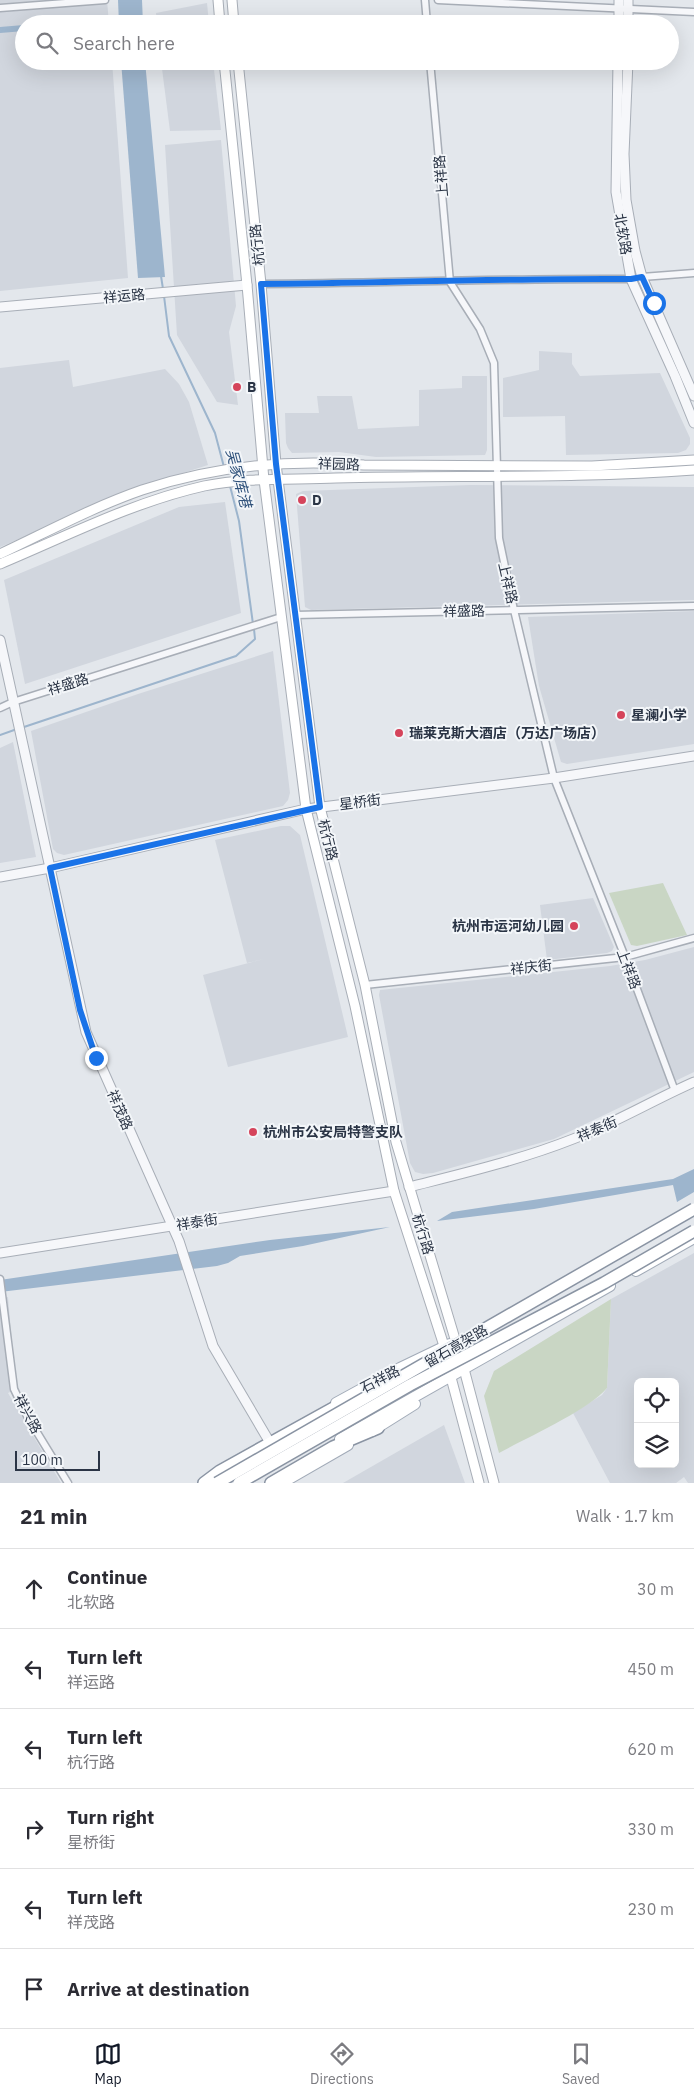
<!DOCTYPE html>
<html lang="en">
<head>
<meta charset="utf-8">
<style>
	:root { --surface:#fff; --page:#f7f7f7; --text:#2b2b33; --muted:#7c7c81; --line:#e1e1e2; --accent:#111827 }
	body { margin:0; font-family:"IBM Plex Sans","Noto Sans SC",sans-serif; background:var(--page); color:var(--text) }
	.controls { position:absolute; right:15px; bottom:15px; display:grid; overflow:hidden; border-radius:8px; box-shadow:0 5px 20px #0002 }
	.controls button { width:45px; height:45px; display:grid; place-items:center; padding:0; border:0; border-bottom:1px solid var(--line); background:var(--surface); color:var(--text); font:25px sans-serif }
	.scale { position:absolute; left:15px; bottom:12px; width:85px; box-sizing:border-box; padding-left:5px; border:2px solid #2a3445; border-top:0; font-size:14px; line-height:18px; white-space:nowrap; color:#2a3445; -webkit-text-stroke:4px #f3f6f9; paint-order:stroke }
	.stop { position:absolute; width:15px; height:15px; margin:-11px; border:4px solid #1a73e8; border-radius:50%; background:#fff }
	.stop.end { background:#1a73e8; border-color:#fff; box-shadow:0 1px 5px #0008 }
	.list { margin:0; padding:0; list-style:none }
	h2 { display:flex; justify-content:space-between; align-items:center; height:65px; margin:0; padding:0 20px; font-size:21px }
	h2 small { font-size:16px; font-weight:400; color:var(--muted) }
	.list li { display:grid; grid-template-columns:32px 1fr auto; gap:15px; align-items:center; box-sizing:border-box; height:80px; padding:0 20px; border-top:1px solid var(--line) }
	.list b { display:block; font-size:19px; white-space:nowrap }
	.list p { margin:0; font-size:16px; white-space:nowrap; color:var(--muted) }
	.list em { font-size:16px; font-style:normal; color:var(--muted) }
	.icon { flex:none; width:28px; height:28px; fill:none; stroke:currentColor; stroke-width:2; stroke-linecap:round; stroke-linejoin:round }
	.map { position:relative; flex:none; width:694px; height:1483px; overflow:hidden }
	.search { position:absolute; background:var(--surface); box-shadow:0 5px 20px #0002; left:15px; right:15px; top:15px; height:55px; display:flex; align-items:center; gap:12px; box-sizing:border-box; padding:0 18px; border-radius:28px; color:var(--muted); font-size:19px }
	.sheet { height:545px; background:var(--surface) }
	nav { display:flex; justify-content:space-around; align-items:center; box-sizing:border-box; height:70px; border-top:1px solid var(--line); background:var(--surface); font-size:14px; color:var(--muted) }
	nav a { display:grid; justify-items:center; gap:2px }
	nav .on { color:var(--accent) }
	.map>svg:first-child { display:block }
	.built { fill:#d1d6de; fill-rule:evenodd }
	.green { fill:#c9d6c4 }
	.water { fill:#9db5cd }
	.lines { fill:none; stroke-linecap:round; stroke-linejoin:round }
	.stream { stroke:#9db5cd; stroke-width:2 }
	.canal { stroke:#9db5cd; stroke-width:6 }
	.minor-casing { stroke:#a8aeb7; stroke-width:9 }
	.tertiary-casing { stroke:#a8aeb7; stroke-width:11 }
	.secondary-casing { stroke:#a8aeb7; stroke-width:11 }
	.primary-casing { stroke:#a2abb8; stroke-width:12 }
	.trunk-casing { stroke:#8a94a3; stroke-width:14 }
	.minor { stroke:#f6f7fa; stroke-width:6 }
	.tertiary { stroke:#f6f7fa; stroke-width:9 }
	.secondary { stroke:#fff; stroke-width:9 }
	.primary { stroke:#fff; stroke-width:10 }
	.trunk { stroke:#fff; stroke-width:11 }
	.trunk-bridge-casing { stroke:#8a94a3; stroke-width:14; stroke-linecap:butt }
	.trunk-bridge { stroke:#fff; stroke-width:11 }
	.route { stroke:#1a73e8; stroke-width:6 }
	.poi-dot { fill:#d5445b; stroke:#f3f6f9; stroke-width:2 }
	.labels { text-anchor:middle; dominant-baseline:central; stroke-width:4; stroke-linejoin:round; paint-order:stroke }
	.street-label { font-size:14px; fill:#2a3445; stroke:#f3f6f9 }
	.poi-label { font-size:14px; font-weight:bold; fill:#2a3445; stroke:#f3f6f9; text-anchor:start }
	.water-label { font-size:15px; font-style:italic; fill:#31537c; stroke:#f3f6f9 }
</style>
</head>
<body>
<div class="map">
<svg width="694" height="1483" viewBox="0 0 694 1483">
	<rect width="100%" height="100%" fill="#e3e7ec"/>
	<!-- built -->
	<g class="built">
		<path d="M 0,0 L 107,0 L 109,24 L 24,24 L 24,61 L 112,61 L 128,278 L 0,291 Z"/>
		<path d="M 207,3 L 209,24 L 157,24 L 156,13 Z"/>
		<path d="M 161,61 L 213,61 L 221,130 L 170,131 Z"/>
		<path d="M 221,140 L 236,306 L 229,332 L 238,405 L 217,402 L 177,335 L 165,145 Z"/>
		<path d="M 539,351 L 572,353 L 572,364 L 580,376 L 660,373 L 690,438 L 690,444 L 686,450 L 678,453 L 566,455 L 565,416 L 503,417 L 503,378 L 539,370 Z"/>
		<path d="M 69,360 L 73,387 L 165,369 L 179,384 L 189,402 L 208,465 L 155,482 L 0,547 L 0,368 Z"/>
		<path d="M 462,376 L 487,376 L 487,450 L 485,455 L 376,457 L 339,452 L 292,453 L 288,448 L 286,443 L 285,413 L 319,413 L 317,396 L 352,396 L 358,429 L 419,426 L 419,390 L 462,388 Z"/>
		<path d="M 470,485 L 694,487 L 694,600 L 311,610 L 305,607 L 296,494 L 303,491 Z"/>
		<path d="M 225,502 L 241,613 L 25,684 L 4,580 L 179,507 Z"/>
		<path d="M 694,611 L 694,744 L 567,764 L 561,762 L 539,686 L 528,617 Z"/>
		<path d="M 273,651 L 290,793 L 288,800 L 283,806 L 64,855 L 57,853 L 53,849 L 31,731 L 138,694 Z"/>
		<path d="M 13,742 L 36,857 L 0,863 L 0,748 Z"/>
		<path d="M 281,826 L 290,826 L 300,835 L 348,1037 L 228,1067 L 203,975 L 264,959 L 247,963 L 215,840 Z"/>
		<path d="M 593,898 L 614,947 L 612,951 L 607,953 L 547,960 L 540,905 Z"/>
		<path d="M 694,947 L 694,1072 L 554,1139 L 433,1173 L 423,1174 L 415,1172 L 410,1163 L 379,995 L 380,990 L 610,966 L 645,960 Z"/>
		<path d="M 694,1253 L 694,1483 L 688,1483 L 684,1477 L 676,1483 L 610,1483 L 573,1413 L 602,1395 L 607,1388 L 611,1299 ZM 638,1382 L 675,1382 L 675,1464 L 638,1464 Z"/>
		<path d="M 8,1297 L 16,1389 L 8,1393 L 61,1483 L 0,1483 L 0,1299 Z"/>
		<path d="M 444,1425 L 465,1483 L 343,1483 Z"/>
	</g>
	<!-- green -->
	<g class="green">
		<path d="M 663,883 L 687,935 L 637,946 L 631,945 L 609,893 Z"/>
		<path d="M 611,1299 L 607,1388 C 587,1411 528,1437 499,1453 L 484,1396 L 494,1371 Z"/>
	</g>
	<!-- water -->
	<g class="water">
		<path d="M 118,0 L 142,0 L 143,24 L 119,24 Z"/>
		<path d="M 121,61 L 145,61 L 165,277 L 138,278 Z"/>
		<path d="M 694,1169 L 694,1192 L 677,1202 L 673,1185 L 534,1209 L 437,1221 L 452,1212 L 673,1179 Z"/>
		<path d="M 390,1227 L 303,1246 L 240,1256 L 228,1263 L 217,1266 L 0,1292 L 0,1280 L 270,1240 Z"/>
	</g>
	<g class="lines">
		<!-- stream -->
		<g class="stream">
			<path d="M 161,276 L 163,289"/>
			<path d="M 164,296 L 169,336 L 215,433 L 224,467"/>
			<path d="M 230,486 L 239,521 L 253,624"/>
			<path d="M 21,728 L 236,656 L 255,639 L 254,629"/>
			<path d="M 0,735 L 17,729"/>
		</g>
		<!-- canal -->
		<g class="canal">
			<path d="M 68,24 L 127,19"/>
			<path d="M 0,30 L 24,28"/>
		</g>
		<!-- minor casing -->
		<g class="minor-casing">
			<g id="minor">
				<path d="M 425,0 L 427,24"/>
				<path d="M 438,0 L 694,12"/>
				<path d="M 0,8 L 105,0"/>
				<path d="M 430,61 L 450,282 L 480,329 L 494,363 L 499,538 L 514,610 L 554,778 L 625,957 L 675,1091"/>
				<path d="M 261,284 C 384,283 508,278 631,279 L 642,277 L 694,273"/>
				<path d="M 295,615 L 694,606"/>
				<path d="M 0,708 L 13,702 L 281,617"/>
				<path d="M 365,985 L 625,957 L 694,938"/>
				<path d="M 0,1279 L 14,1389 L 27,1416 L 68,1483"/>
			</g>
		</g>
		<!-- tertiary casing -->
		<g class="tertiary-casing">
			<g id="tertiary">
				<path d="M 619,24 L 619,0"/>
				<path d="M 628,24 L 628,0"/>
				<path d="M 618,61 L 616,192 L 631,279 L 675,376 L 694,423"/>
				<path d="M 628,61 L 624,154 L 626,200 L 635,251 L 642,277 L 694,396"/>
				<path d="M 0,307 L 247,285"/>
				<path d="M 0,640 L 86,1032 L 179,1241 L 213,1346 L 269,1441"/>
				<path d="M 0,877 L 50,868 L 306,809 L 554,778 L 694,756"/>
				<path d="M 409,1187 C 464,1173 520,1160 573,1139 C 615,1123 653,1100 694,1082"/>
				<path d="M 0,1253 L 394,1191"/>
			</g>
		</g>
		<!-- secondary casing -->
		<g class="secondary-casing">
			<g id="secondary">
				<path d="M 218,0 L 220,24"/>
				<path d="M 232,0 L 234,24"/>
				<path d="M 224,61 L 247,285 L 264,480 L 306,809 L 355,1006 L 394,1191 L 446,1352"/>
				<path d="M 238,61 L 261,284 L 276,464 L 320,807 L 365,985 L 396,1142 L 464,1369 L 494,1483"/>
				<path d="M 0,554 C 47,532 93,507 142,490 C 214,466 289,459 364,465 L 592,466 L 694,460"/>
				<path d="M 0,564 C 67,536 133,502 204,486 C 247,477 293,480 336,478 C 455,475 575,479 694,470"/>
				<path d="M 449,1370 L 479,1483"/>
			</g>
		</g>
		<!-- primary casing -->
		<g class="primary-casing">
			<g id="primary">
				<path d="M 636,1271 L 694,1238"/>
				<path d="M 336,1403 L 400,1368 L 450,1344"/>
				<path d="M 372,1431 L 415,1404"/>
				<path d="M 340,1439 L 610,1286"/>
				<path d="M 282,1483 L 348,1445"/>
			</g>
		</g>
		<!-- trunk casing -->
		<g class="trunk-casing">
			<g id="trunk">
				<path d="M 204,1483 L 220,1471 L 346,1401"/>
				<path d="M 271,1483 L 333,1447 L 378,1428"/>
			</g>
		</g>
		<!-- minor -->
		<use href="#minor" class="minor"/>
		<!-- tertiary -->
		<use href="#tertiary" class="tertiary"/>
		<!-- secondary -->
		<use href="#secondary" class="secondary"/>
		<!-- primary -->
		<use href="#primary" class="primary"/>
		<!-- trunk -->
		<use href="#trunk" class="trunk"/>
		<!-- trunk-bridge casing -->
		<g class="trunk-bridge-casing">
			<g id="trunk-bridge">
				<path d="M 217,1483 L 694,1209"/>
				<path d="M 239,1483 L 410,1385 L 604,1283 L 694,1231"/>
			</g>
		</g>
		<!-- trunk-bridge -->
		<use href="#trunk-bridge" class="trunk-bridge"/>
	</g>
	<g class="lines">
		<!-- route -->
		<path class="route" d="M 96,1058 L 80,1010 L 50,868 L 320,807 L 276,464 L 261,284 C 384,283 508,278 631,279 L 642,277 L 654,303"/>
	</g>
	<!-- markers -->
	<g class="poi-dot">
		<circle cx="237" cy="387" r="5"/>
		<circle cx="302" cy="500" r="5"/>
		<circle cx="621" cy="715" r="5"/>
		<circle cx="399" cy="733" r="5"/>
		<circle cx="574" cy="926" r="5"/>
		<circle cx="253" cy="1132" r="5"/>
	</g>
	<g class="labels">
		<!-- street labels -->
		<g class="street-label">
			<text transform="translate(441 176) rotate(-95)">上祥路</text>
			<text transform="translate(623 234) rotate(80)">北软路</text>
			<text transform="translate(257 245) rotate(-96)">杭行路</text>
			<text transform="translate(124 296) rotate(-5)">祥运路</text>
			<text transform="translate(339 464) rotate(2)">祥园路</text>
			<text transform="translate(508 583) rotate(77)">上祥路</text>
			<text transform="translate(464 611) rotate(-1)">祥盛路</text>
			<text transform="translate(68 684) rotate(-17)">祥盛路</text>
			<text transform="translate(360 802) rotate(-7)">星桥街</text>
			<text transform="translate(328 840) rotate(76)">杭行路</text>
			<text transform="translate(531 967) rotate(-6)">祥庆街</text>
			<text transform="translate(629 969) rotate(69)">上祥路</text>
			<text transform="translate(120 1110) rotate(66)">祥茂路</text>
			<text transform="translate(597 1129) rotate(-23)">祥泰街</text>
			<text transform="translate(197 1222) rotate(-9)">祥泰街</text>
			<text transform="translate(423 1234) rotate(73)">杭行路</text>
			<text transform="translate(456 1346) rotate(-30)">留石高架路</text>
			<text transform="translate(380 1379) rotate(-28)">石祥路</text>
			<text transform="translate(28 1414) rotate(62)">祥兴路</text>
		</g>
		<!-- poi labels -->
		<g class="poi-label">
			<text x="247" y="387">B</text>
			<text x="312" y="500">D</text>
			<text x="631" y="715">星澜小学</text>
			<text x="409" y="733">瑞莱克斯大酒店（万达广场店）</text>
			<text x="564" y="926" text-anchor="end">杭州市运河幼儿园</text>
			<text x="263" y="1132">杭州市公安局特警支队</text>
		</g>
		<!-- water labels -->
		<g class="water-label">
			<text transform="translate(239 478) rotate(75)">吴家库港</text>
		</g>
	</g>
</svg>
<div class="controls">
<button><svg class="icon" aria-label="locate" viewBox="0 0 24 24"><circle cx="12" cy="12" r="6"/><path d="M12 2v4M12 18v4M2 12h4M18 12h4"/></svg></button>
<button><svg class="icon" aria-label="layers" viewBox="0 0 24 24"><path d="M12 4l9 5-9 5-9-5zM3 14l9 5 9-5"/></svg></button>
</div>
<div class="scale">100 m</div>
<div class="stop" style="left:654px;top:303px"></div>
<div class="stop end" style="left:96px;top:1058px"></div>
<div class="search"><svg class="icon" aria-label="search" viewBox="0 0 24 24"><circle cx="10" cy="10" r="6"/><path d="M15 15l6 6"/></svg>Search here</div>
</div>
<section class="sheet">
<h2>21 min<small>Walk · 1.7 km</small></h2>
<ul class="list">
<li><svg class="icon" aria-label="ahead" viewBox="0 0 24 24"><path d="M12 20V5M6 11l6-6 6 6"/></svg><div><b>Continue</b><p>北软路</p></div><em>30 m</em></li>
<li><svg class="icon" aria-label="left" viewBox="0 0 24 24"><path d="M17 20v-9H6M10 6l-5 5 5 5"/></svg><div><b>Turn left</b><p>祥运路</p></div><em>450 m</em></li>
<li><svg class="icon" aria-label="left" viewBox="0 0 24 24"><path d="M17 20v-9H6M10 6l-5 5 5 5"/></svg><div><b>Turn left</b><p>杭行路</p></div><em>620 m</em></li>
<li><svg class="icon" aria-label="right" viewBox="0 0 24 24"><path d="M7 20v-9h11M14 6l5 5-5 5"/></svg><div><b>Turn right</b><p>星桥街</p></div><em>330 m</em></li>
<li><svg class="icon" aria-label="left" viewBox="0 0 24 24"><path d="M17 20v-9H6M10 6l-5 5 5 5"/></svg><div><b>Turn left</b><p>祥茂路</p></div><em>230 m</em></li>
<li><svg class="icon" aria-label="arrive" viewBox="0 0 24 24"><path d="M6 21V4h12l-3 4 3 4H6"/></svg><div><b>Arrive at destination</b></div></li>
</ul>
</section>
<nav>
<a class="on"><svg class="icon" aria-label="map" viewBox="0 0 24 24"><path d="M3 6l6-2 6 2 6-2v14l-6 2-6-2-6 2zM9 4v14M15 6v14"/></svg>Map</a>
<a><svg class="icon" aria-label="directions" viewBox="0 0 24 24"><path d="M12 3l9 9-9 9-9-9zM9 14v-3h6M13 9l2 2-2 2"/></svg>Directions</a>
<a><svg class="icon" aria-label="saved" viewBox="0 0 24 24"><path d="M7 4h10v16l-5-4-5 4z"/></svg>Saved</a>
</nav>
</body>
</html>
